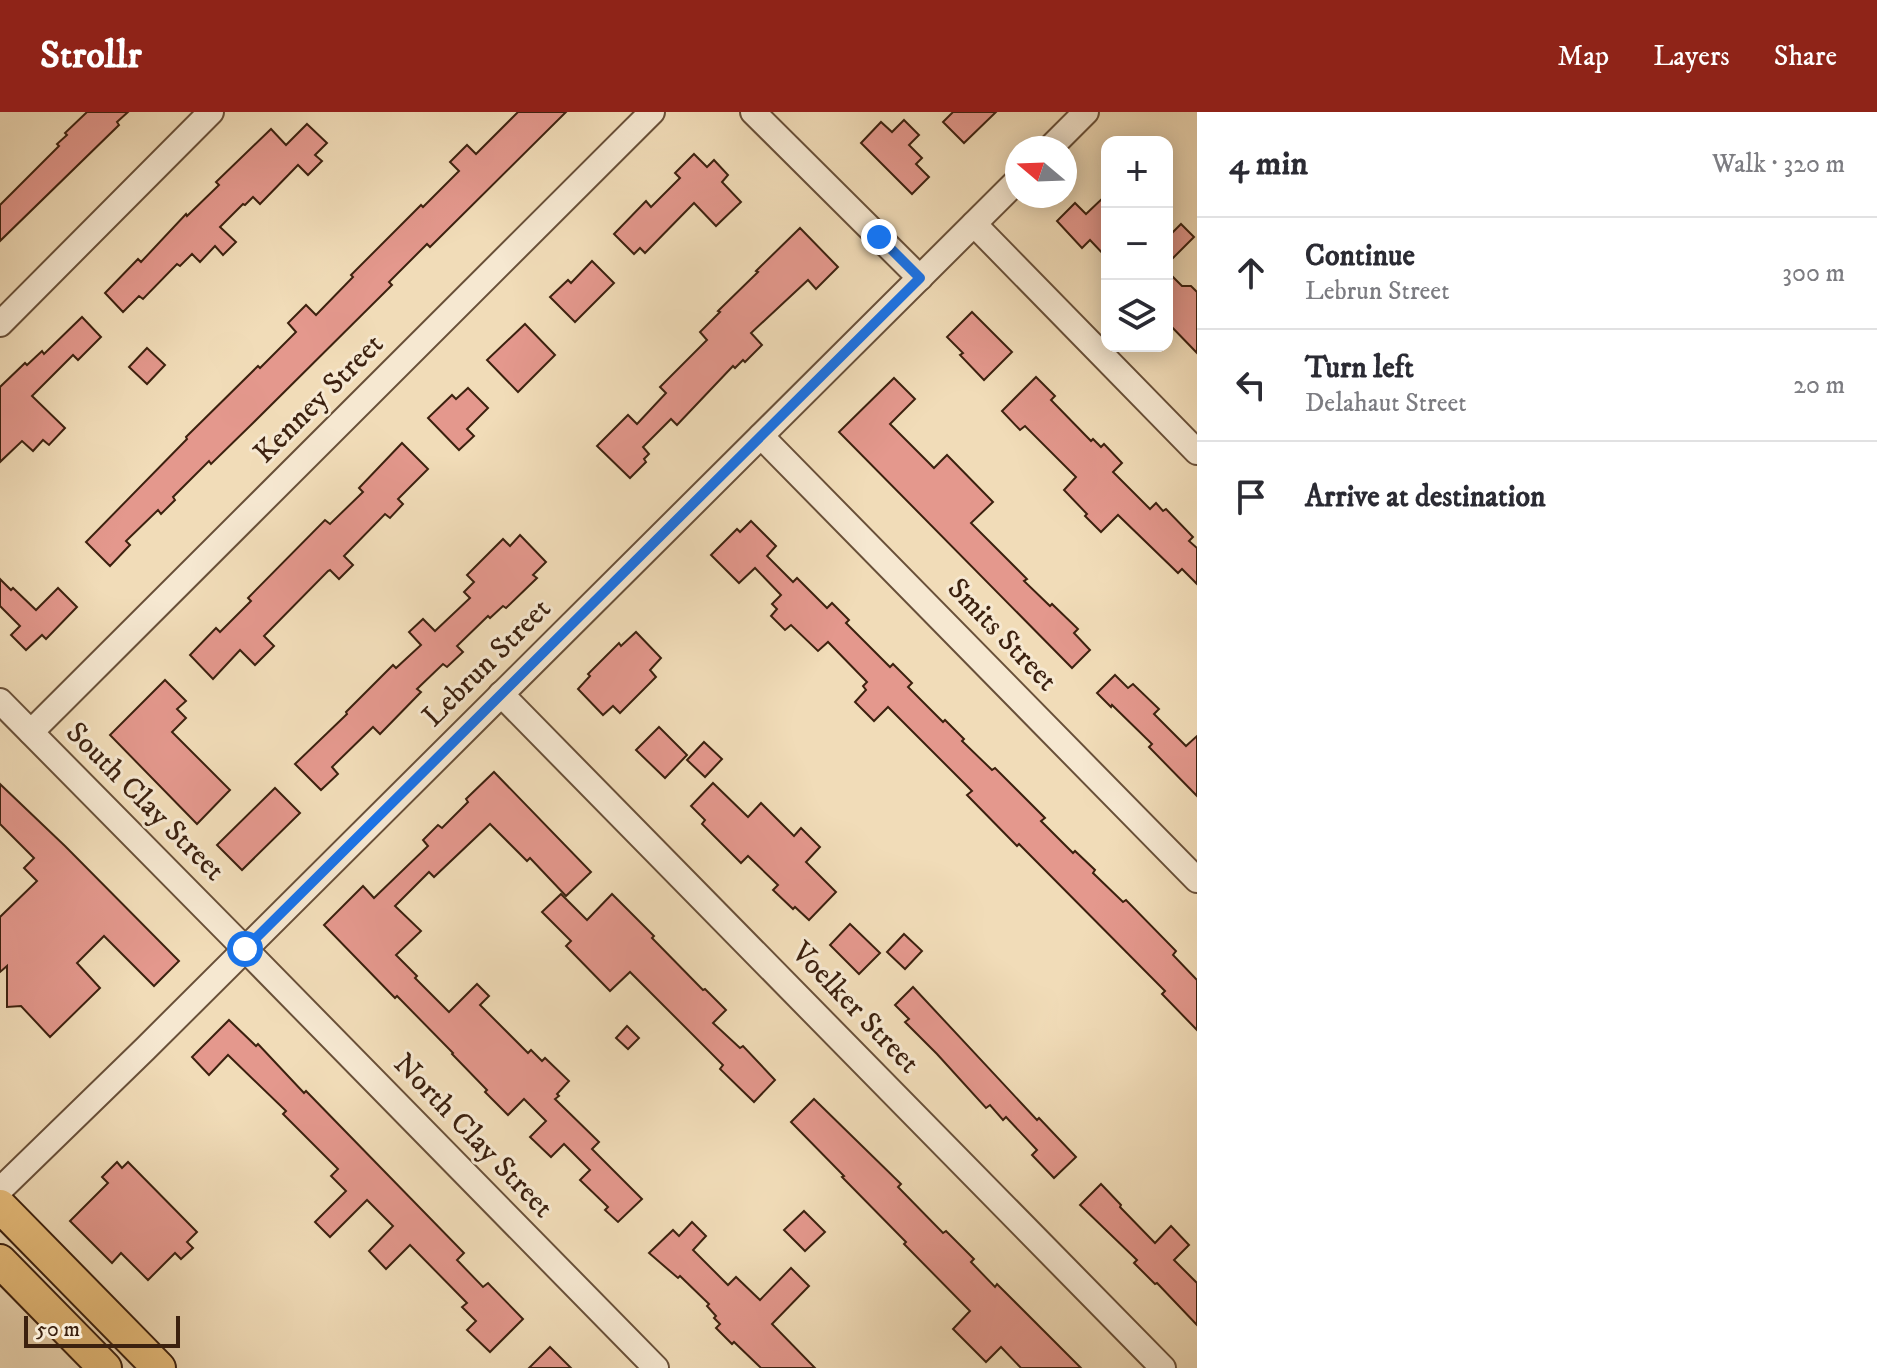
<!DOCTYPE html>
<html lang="en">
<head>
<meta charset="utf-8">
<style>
	:root { --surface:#fff; --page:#f2f2f3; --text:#2b2b33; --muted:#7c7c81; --line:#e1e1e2; --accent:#8f2418 }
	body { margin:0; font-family:"IM FELL DW Pica",serif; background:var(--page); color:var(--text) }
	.controls { position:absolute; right:24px; top:24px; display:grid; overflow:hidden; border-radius:16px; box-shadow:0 4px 20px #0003 }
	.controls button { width:72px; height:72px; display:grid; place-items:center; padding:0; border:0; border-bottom:2px solid var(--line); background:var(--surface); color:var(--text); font:40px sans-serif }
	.compass { position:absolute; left:1005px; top:24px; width:72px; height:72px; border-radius:50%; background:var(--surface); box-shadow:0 4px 20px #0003; rotate:289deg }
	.scale { position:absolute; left:24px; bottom:20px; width:156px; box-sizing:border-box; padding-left:8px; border:4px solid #3c210f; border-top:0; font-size:22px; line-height:28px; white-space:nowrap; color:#3c210f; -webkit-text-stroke:6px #f6e8d1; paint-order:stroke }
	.stop { position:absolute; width:24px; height:24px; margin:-18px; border:6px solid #1a73e8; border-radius:50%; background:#fff }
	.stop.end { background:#1a73e8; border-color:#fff; box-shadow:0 2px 8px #0008 }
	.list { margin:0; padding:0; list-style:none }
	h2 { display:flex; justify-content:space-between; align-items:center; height:104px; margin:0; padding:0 32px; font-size:34px }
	h2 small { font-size:26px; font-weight:400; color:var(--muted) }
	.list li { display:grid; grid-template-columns:52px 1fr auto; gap:24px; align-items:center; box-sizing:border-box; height:112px; padding:0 32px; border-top:2px solid var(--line) }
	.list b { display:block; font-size:30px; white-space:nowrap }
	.list p { margin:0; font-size:26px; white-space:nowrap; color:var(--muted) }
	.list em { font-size:26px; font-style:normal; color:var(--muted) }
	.icon { flex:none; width:44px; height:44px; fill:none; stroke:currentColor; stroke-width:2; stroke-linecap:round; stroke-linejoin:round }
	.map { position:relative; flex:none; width:1197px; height:1256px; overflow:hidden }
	header { display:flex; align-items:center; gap:48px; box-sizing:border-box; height:112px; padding:0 40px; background:var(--accent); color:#fff }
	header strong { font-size:38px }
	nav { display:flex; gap:44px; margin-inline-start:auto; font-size:28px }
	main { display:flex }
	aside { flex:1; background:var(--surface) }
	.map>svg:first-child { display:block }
	.building { fill:#e4988d; stroke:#3c210f; stroke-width:2 }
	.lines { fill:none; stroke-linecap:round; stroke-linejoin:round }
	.minor-casing { stroke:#695039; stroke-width:28 }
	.major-casing { stroke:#3c210f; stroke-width:36 }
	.minor { stroke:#f6e8d1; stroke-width:24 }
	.major { stroke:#e8be7c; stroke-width:32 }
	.route { stroke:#1a73e8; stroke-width:10 }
	.labels { text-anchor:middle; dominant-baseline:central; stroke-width:6; stroke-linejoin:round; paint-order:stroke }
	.street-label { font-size:30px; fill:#3c210f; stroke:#f6e8d1 }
</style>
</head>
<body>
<header>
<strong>Strollr</strong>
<nav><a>Map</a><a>Layers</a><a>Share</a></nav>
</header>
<main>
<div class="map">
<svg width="1197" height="1256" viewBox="0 0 1197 1256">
	<rect width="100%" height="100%" fill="#f1dcb8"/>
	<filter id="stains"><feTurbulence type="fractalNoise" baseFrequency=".0025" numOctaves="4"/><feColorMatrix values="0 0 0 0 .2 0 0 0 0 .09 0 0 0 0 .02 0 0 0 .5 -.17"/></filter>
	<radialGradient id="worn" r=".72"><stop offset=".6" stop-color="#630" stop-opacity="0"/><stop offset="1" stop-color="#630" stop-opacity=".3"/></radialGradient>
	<!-- building -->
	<g class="building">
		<path d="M 87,0 L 128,0 L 117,10 L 119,13 L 0,129 L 0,93 L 59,34 L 57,32 L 67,23 L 65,21 Z"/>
		<path d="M 518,0 L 566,0 L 430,135 L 427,132 L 389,170 L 392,173 L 253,311 L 211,352 L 209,349 L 173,385 L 175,388 L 161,402 L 158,398 L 126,429 L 130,433 L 110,454 L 86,430 L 187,327 L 186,325 L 258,254 L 260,256 L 296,220 L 288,211 L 306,193 L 316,203 L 353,165 L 351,163 L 421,93 L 423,95 L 459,59 L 450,50 L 467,33 L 476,42 Z"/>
		<path d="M 953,0 L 996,0 L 964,31 L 943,10 Z"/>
		<path d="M 904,8 L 919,23 L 909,33 L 922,46 L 916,52 L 929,65 L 912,82 L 861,31 L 881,10 L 892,20 Z"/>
		<path d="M 307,12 L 327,31 L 315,43 L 322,49 L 308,63 L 298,53 L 260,92 L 253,85 L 245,93 L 243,92 L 220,115 L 236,130 L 223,143 L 215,134 L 200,150 L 192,142 L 180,154 L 177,152 L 143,187 L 139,184 L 123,200 L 105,181 L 138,147 L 141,150 L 186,102 L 187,104 L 219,73 L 216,70 L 271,17 L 286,33 Z"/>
		<path d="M 694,42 L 707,55 L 714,48 L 728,63 L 722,70 L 741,90 L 716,114 L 694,91 L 645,141 L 640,136 L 634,142 L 614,122 L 646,89 L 651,95 L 680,66 L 675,61 Z"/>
		<path d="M 1107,82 L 1107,146 L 1090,128 L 1082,136 L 1057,109 L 1075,91 L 1086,102 Z"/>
		<path d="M 1181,112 L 1194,125 L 1167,152 L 1167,126 Z"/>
		<path d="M 800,116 L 838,155 L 816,177 L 808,168 L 751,221 L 762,233 L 745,250 L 743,248 L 735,256 L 733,254 L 677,313 L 671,307 L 643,335 L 649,342 L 644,347 L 646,350 L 630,366 L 597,334 L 628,303 L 637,312 L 666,281 L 660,275 L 707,228 L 700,220 L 720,200 L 718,199 L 758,160 L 756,159 Z"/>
		<path d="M 592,149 L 614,171 L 575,210 L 550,185 L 568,168 L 571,171 Z"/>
		<path d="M 1167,159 L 1182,174 L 1191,174 L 1197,180 L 1197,241 L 1167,210 Z"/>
		<path d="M 972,200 L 1012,240 L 984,268 L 960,243 L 963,241 L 947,225 Z"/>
		<path d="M 82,205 L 101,225 L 78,248 L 73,243 L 32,284 L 65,316 L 49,333 L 43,328 L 33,339 L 22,329 L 0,350 L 0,275 L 25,251 L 27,253 L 42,239 L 44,242 Z"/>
		<path d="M 525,212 L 555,243 L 518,280 L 487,248 Z"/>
		<path d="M 147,236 L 165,253 L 147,272 L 129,255 Z"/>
		<path d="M 1036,265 L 1055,284 L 1051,288 L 1091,329 L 1093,327 L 1101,335 L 1104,332 L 1122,351 L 1113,360 L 1150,397 L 1156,391 L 1163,399 L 1166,397 L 1193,425 L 1189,429 L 1197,436 L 1197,472 L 1182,457 L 1178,461 L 1118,403 L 1101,420 L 1085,404 L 1087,402 L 1064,378 L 1076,365 L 1025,314 L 1020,318 L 1002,299 Z"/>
		<path d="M 894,266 L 915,287 L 890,312 L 934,356 L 947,343 L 993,390 L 971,411 L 1027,467 L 1024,469 L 1050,494 L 1052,492 L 1078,517 L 1074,521 L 1090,538 L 1072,556 L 839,320 Z"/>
		<path d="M 468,276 L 488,296 L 467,317 L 474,324 L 459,338 L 428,306 L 452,283 L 456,287 Z"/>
		<path d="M 402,331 L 428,357 L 398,387 L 403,392 L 390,406 L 385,402 L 344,444 L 353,453 L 339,467 L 330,458 L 328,459 L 264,524 L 274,534 L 255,553 L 240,538 L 213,567 L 190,543 L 216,516 L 220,520 L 251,489 L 248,486 L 325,408 L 330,412 L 363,380 L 359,376 Z"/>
		<path d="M 751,409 L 776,434 L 767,444 L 793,470 L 797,466 L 827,496 L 832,491 L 849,508 L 846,511 L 890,555 L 893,552 L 912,571 L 908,575 L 943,610 L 945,608 L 964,627 L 962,629 L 992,658 L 995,656 L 1045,706 L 1041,709 L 1073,741 L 1075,739 L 1095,758 L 1093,761 L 1123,790 L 1126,788 L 1176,839 L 1173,843 L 1197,868 L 1197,918 L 1162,882 L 1165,879 L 1019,732 L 1017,734 L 967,683 L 972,679 L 888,595 L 874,609 L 855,590 L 866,578 L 863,574 L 867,570 L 828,530 L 818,539 L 791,513 L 785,518 L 771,504 L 777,497 L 772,492 L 781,483 L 755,456 L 739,471 L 711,443 L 737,417 L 740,420 Z"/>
		<path d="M 520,423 L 546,450 L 533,463 L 537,466 L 506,496 L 503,494 L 490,506 L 488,504 L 457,534 L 463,540 L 447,555 L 443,552 L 417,577 L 421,580 L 380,622 L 373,615 L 332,655 L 338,662 L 321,678 L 295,652 L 347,602 L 346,600 L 393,553 L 396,556 L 421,533 L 409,520 L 423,507 L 435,519 L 470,486 L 464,480 L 474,470 L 467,463 L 503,427 L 510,434 Z"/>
		<path d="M 0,467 L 11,478 L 13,476 L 36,498 L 58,476 L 77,495 L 46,527 L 42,523 L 26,538 L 11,523 L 20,514 L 0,494 Z"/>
		<path d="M 636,520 L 661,546 L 650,558 L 656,565 L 620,601 L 613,594 L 603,603 L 578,577 L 590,564 L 588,562 L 619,531 L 621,534 Z"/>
		<path d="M 1115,563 L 1128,576 L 1133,572 L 1159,597 L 1154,602 L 1186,634 L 1197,624 L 1197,684 L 1149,635 L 1152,632 L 1112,593 L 1111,595 L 1097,581 Z"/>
		<path d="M 165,568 L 186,589 L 177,597 L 186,606 L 172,620 L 230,678 L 197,712 L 110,623 Z"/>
		<path d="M 659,615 L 687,643 L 665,666 L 636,638 Z"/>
		<path d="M 704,630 L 722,647 L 705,665 L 687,648 Z"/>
		<path d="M 494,660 L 591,760 L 566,784 L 530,746 L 527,749 L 490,712 L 434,765 L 429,760 L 395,794 L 421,819 L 396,843 L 417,864 L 415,866 L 449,900 L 477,872 L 489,884 L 480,893 L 528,941 L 531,938 L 542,949 L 545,946 L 569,969 L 557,982 L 559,984 L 555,987 L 599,1030 L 592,1037 L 642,1087 L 618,1110 L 605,1098 L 608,1095 L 580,1068 L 590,1058 L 564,1032 L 551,1045 L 530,1025 L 546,1009 L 524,987 L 508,1003 L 485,980 L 487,978 L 452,942 L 453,941 L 397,884 L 395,886 L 324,813 L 363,774 L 374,786 L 428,734 L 423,728 L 438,713 L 442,716 L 468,690 L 466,687 Z"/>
		<path d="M 713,671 L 748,705 L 761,691 L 794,724 L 801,716 L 820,735 L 806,750 L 836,780 L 809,808 L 795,795 L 793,797 L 773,778 L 778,773 L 748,744 L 741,751 L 702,712 L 705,708 L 691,694 Z"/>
		<path d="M 0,672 L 65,734 L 179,849 L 154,874 L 104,824 L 77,851 L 100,876 L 50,925 L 21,894 L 7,895 L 7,854 L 0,860 L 0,805 L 37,769 L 24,756 L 34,746 L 0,712 Z"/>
		<path d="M 275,676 L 300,701 L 242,758 L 217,733 Z"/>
		<path d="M 561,782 L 587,808 L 612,782 L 654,824 L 652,826 L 703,878 L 705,877 L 726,898 L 713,911 L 740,936 L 743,934 L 775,968 L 754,990 L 720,957 L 723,953 L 630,860 L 610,879 L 566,834 L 571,829 L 542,800 Z"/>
		<path d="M 850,812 L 880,841 L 859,862 L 830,833 Z"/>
		<path d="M 904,822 L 922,839 L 905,857 L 887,840 Z"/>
		<path d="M 913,875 L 1037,1008 L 1039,1006 L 1076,1045 L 1054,1066 L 1032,1043 L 1037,1038 L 1006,1005 L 1003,1008 L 990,993 L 986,996 L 937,942 L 905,910 L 909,907 L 895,893 Z"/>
		<path d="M 229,908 L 256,934 L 258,932 L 304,981 L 306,979 L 464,1141 L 457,1148 L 483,1175 L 488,1171 L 523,1207 L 490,1240 L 467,1218 L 476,1209 L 462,1195 L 467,1191 L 410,1133 L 386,1157 L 369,1139 L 393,1114 L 367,1088 L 330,1125 L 315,1110 L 346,1079 L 331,1064 L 338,1057 L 283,1002 L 286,999 L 228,943 L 209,963 L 192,945 Z"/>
		<path d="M 627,914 L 639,926 L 628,937 L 616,926 Z"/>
		<path d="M 814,987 L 901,1072 L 898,1075 L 943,1121 L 946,1119 L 974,1147 L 971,1150 L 995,1175 L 997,1172 L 1081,1256 L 1021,1256 L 1001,1235 L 986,1250 L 953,1217 L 970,1199 L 904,1132 L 906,1130 L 842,1065 L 844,1064 L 791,1010 Z"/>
		<path d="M 117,1050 L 122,1056 L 128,1050 L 197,1120 L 187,1130 L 193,1136 L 181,1147 L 175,1141 L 148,1168 L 121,1141 L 112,1151 L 70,1109 L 108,1071 L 102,1065 Z"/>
		<path d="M 1101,1072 L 1121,1093 L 1120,1095 L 1155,1131 L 1171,1114 L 1189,1133 L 1174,1148 L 1197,1171 L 1197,1213 L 1157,1171 L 1155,1172 L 1134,1151 L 1137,1148 L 1080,1093 Z"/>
		<path d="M 804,1099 L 825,1120 L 805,1139 L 784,1118 Z"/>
		<path d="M 692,1110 L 706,1124 L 693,1138 L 728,1173 L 736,1165 L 760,1188 L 791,1156 L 809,1174 L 772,1212 L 815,1256 L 761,1256 L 734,1230 L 732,1232 L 716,1216 L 720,1212 L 714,1206 L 716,1204 L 707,1194 L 709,1192 L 680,1164 L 678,1166 L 649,1141 L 673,1118 L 679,1124 Z"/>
		<path d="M 550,1235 L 571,1256 L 529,1256 Z"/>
	</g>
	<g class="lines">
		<!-- minor casing -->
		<g class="minor-casing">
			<g id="minor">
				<path d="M 753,0 L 920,166"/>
				<path d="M 1050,36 L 1086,0"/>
				<path d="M 974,112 L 1197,340"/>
				<path d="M 0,212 L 211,0"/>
				<path d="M 761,324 L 1197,768"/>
				<path d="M 501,582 L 1163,1256"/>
				<path d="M 0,589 L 245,837 L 656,1256"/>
				<path d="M 31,620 L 652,0"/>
				<path d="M 0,1078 L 145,937 L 1017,69"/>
			</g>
		</g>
		<!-- major casing -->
		<g class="major-casing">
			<g id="major">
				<path d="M 0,1094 L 159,1256"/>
				<path d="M 0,1149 L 105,1256"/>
			</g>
		</g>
		<!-- minor -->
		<use href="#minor" class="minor"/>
		<!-- major -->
		<use href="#major" class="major"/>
	</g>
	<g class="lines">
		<!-- route -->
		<path class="route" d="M 245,837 L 920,166 L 879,125"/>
	</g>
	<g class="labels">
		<!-- street labels -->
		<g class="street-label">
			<text transform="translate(319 287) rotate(-45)">Kenney Street</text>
			<text transform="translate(1002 523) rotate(46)">Smits Street</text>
			<text transform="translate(487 551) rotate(-45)">Lebrun Street</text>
			<text transform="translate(145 690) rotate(45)">South Clay Street</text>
			<text transform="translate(855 896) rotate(46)">Voelker Street</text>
			<text transform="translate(473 1024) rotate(46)">North Clay Street</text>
		</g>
	</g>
	<rect width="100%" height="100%" filter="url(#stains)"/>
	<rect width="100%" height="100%" fill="url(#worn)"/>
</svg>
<div class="controls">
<button>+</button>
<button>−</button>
<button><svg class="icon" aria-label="layers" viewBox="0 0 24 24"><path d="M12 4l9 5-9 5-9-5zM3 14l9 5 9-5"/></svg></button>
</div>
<svg class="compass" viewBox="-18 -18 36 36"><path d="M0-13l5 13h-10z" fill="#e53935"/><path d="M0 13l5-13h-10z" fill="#7c7c81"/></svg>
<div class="scale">50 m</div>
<div class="stop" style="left:245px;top:837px"></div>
<div class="stop end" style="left:879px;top:125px"></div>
</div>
<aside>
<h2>4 min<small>Walk · 320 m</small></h2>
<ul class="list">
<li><svg class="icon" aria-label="ahead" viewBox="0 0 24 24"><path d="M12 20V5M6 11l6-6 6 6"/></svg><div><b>Continue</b><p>Lebrun Street</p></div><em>300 m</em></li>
<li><svg class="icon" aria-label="left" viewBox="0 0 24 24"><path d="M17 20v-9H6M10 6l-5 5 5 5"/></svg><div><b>Turn left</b><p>Delahaut Street</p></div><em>20 m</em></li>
<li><svg class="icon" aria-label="arrive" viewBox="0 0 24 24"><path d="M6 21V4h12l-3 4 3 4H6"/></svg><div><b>Arrive at destination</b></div></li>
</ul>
</aside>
</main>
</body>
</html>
